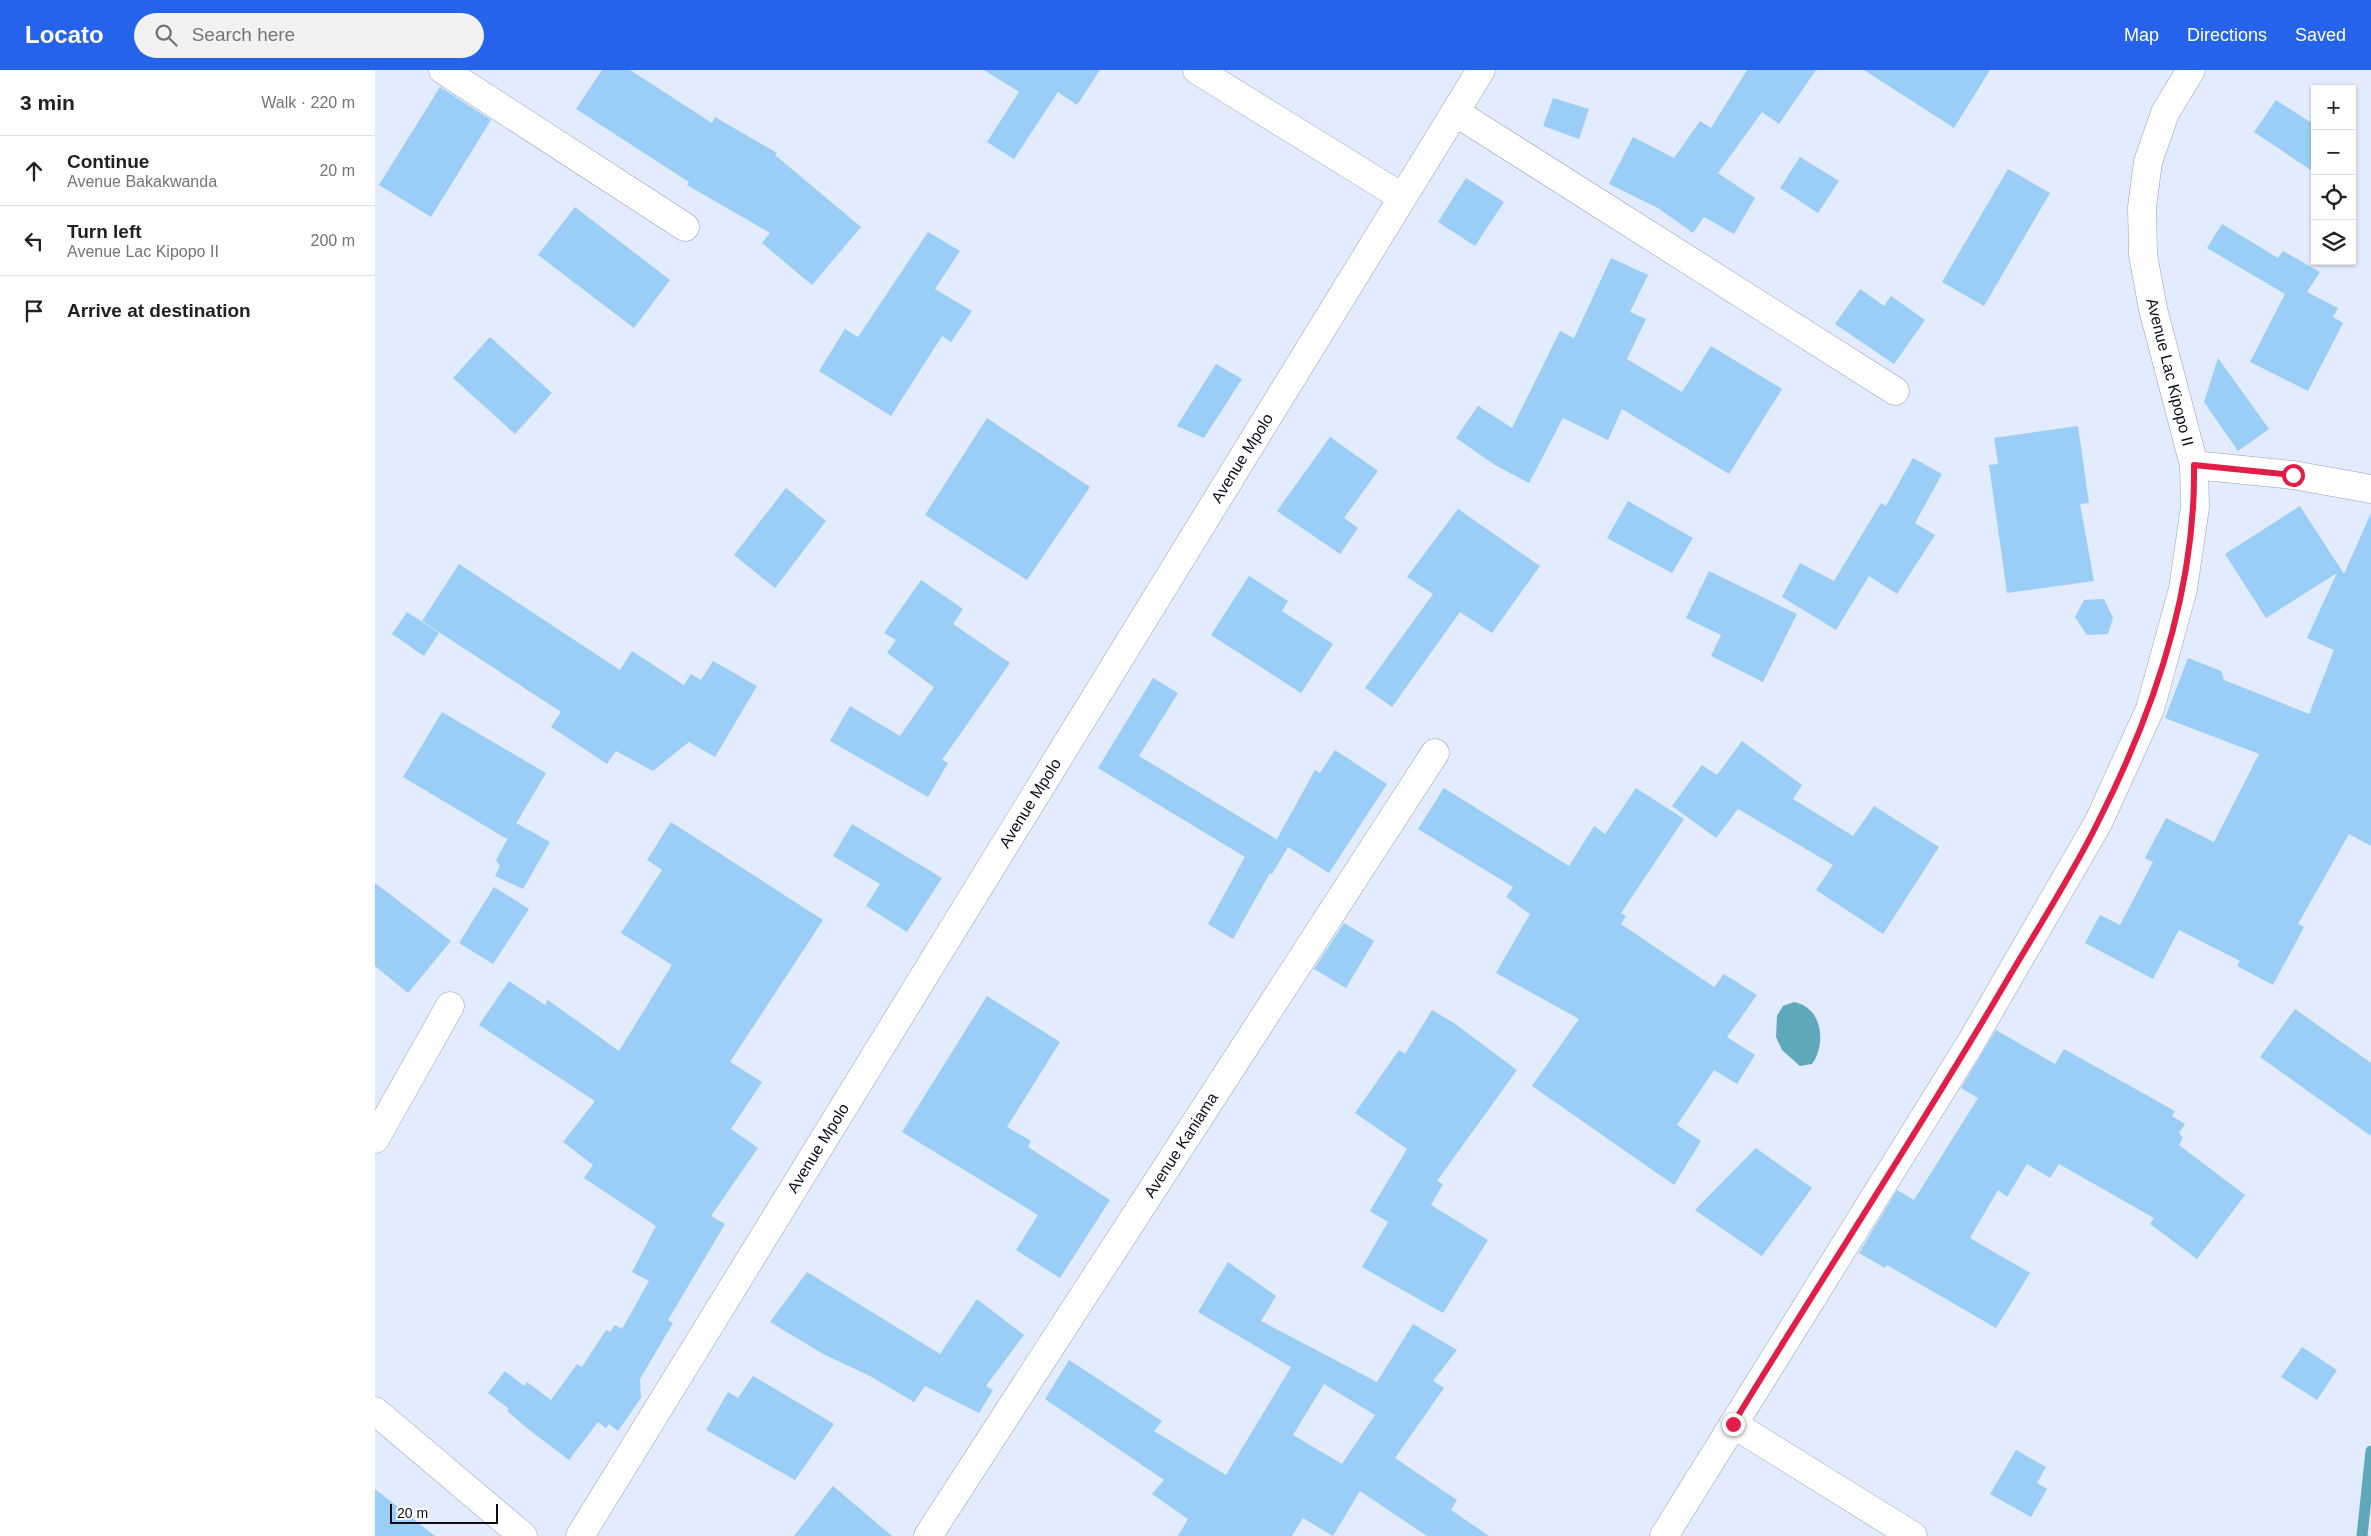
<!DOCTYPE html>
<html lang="en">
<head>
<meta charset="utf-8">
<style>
	:root { --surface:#fff; --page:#f2f2f2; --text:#202124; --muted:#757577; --line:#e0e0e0; --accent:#2563eb }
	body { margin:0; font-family:Helvetica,sans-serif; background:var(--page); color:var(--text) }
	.controls { position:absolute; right:15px; top:15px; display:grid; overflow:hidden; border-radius:0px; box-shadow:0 1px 4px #0004 }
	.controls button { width:45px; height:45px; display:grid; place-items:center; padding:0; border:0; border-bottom:1px solid var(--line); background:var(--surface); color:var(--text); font:25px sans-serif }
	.scale { position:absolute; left:15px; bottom:12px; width:108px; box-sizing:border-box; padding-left:5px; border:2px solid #090d18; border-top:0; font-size:14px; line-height:18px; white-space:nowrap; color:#090d18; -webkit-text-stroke:4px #fff; paint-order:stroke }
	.stop { position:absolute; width:15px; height:15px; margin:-11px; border:4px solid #e11d48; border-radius:50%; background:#fff }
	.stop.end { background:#e11d48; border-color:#fff; box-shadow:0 1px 5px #0008 }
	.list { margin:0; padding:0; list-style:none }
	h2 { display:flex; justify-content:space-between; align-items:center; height:65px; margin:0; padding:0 20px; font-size:21px }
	h2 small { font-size:16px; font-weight:400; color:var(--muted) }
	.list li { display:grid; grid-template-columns:32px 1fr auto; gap:15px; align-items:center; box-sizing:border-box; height:70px; padding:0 20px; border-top:1px solid var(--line) }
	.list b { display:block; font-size:19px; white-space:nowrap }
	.list p { margin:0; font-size:16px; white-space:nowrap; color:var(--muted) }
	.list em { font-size:16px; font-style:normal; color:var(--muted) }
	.icon { flex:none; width:28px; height:28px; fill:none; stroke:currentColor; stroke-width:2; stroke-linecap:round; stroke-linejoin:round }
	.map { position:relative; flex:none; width:1996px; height:1466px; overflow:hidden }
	header { display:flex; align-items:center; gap:30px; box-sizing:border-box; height:70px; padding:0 25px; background:var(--accent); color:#fff }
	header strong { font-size:24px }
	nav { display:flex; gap:28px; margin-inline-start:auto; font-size:18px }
	.search { width:350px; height:45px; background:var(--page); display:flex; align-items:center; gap:12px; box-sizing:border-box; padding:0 18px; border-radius:28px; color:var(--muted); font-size:19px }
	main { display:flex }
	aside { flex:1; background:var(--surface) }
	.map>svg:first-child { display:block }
	.water { fill:#5fa8ba }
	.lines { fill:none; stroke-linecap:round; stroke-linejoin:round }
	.stream { stroke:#5fa8ba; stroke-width:11 }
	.building { fill:#9acef6; fill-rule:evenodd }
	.minor-casing { stroke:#939fbd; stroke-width:29 }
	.tertiary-casing { stroke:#939fbd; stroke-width:29 }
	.minor { stroke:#fff; stroke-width:28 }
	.tertiary { stroke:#fff; stroke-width:28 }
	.route { stroke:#e11d48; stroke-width:6 }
	.labels { text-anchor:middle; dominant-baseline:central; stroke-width:5; stroke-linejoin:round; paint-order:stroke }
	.street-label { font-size:16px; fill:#090d18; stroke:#fff }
</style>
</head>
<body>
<header>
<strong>Locato</strong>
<div class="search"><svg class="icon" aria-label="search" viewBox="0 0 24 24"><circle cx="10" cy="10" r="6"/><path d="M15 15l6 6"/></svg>Search here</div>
<nav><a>Map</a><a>Directions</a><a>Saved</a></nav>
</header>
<main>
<aside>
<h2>3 min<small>Walk · 220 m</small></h2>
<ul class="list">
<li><svg class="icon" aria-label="ahead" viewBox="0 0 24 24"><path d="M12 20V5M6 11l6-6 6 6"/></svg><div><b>Continue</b><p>Avenue Bakakwanda</p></div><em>20 m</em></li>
<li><svg class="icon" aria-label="left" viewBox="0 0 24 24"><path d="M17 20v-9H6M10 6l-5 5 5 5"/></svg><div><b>Turn left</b><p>Avenue Lac Kipopo II</p></div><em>200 m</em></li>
<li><svg class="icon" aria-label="arrive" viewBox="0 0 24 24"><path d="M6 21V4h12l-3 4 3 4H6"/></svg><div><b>Arrive at destination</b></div></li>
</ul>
</aside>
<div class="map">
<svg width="1996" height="1466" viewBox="0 0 1996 1466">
	<rect width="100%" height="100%" fill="#e3ebfe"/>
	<!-- water -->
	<path class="water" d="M 1419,932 C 1447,937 1452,973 1437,994 L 1425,996 L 1407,980 L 1401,967 L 1402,946 L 1408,936 Z"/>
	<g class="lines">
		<!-- stream -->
		<path class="stream" d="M 1987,1466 L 1996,1381"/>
	</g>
	<!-- building -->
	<g class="building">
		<path d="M 227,0 L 255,0 L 337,53 L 340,47 L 402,83 L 400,85 L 486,157 L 437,215 L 387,173 L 395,163 L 312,115 L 314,112 L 201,39 Z"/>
		<path d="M 609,0 L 725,0 L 702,35 L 683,22 L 639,89 L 612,72 L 644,22 Z"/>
		<path d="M 1372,0 L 1441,0 L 1404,54 L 1387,42 L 1343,103 L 1380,128 L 1359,164 L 1329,147 L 1318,163 L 1283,138 L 1234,114 L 1258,67 L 1299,88 L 1325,51 L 1336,58 Z"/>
		<path d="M 1489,0 L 1615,0 L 1579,58 Z"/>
		<path d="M 65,17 L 116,50 L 56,147 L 4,115 Z"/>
		<path d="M 1178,28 L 1214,39 L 1204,69 L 1168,56 Z"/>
		<path d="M 1901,30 L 1940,55 L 1940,103 L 1879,62 Z"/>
		<path d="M 1425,87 L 1464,111 L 1443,143 L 1405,118 Z"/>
		<path d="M 1633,99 L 1675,123 L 1609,236 L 1567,212 Z"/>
		<path d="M 1091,108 L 1129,132 L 1100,176 L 1063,152 Z"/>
		<path d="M 200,137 L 295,210 L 259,258 L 163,185 Z"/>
		<path d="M 1847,154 L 1903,188 L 1908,181 L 1945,202 L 1932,222 L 1963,238 L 1958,247 L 1968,253 L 1933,321 L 1875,292 L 1910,224 L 1832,178 Z"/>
		<path d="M 553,162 L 585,181 L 560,219 L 597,241 L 576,272 L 567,266 L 516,346 L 444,301 L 470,259 L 483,267 Z"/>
		<path d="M 1236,188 L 1273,205 L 1255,242 L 1271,249 L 1252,289 L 1307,322 L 1336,276 L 1407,319 L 1354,404 L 1247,339 L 1233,370 L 1188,348 L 1154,413 L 1120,395 L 1081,368 L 1103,336 L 1137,358 L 1185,261 L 1199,268 Z"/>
		<path d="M 1485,219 L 1509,236 L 1516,226 L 1550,250 L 1519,294 L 1460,254 Z"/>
		<path d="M 115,267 L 177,323 L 140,364 L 78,308 Z"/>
		<path d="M 1843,288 L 1894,359 L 1863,381 L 1829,332 Z"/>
		<path d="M 841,294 L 867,309 L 829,368 L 802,356 Z"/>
		<path d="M 612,348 L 715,417 L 652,510 L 550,445 Z"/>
		<path d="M 1703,356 L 1714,433 L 1705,434 L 1719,511 L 1632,523 L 1614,395 L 1623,394 L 1619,368 Z"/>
		<path d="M 955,367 L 1003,401 L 969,448 L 983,458 L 965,484 L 902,441 Z"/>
		<path d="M 1538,388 L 1567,404 L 1540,453 L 1560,465 L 1522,524 L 1494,506 L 1461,560 L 1407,527 L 1425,493 L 1459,511 L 1506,433 L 1511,436 Z"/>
		<path d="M 411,418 L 451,451 L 400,518 L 359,485 Z"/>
		<path d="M 1253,431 L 1318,468 L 1297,503 L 1232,468 Z"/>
		<path d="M 1925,436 L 1969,504 L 1996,443 L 1996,776 L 1974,764 L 1923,854 L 1929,857 L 1898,915 L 1862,896 L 1865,891 L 1804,860 L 1778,909 L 1710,873 L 1725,845 L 1745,855 L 1778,792 L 1770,788 L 1791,748 L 1839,772 L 1884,684 L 1790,648 L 1813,588 L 1846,601 L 1849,610 L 1934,644 L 1959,580 L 1932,568 L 1962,503 L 1891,548 L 1850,484 Z"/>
		<path d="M 1083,439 L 1165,496 L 1117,563 L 1085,542 L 1017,637 L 990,618 L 1058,524 L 1032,507 Z"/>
		<path d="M 84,494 L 245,600 L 257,581 L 309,615 L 316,604 L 326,610 L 338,591 L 382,616 L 340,687 L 314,672 L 278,701 L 241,681 L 232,694 L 176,657 L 186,642 L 47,551 Z"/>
		<path d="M 1334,501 L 1422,544 L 1388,612 L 1336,586 L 1346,565 L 1311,548 Z"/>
		<path d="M 874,506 L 913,531 L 907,541 L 958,574 L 926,623 L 836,565 Z"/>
		<path d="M 546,510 L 588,539 L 578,554 L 635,593 L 567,690 L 573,693 L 553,727 L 455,671 L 475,636 L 525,666 L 559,617 L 512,583 L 521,570 L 509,563 Z"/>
		<path d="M 1729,529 L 1738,548 L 1733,564 L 1712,565 L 1700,547 L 1709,530 Z"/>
		<path d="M 32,542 L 64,563 L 49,586 L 17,564 Z"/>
		<path d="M 778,608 L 803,623 L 764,686 L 911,775 L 902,769 L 940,700 L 945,703 L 960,680 L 1012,714 L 954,803 L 913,777 L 897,804 L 895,803 L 858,869 L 833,854 L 870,787 L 723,698 Z"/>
		<path d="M 67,642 L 171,703 L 132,769 L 28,707 Z"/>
		<path d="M 1367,671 L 1427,715 L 1418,729 L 1478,766 L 1499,736 L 1564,777 L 1508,864 L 1441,820 L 1458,795 L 1363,739 L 1341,768 L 1297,736 L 1327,695 L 1342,705 Z"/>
		<path d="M 1069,718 L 1194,796 L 1219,756 L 1230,764 L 1261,718 L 1309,749 L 1246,843 L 1251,846 L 1246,854 L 1339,917 L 1349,904 L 1382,925 L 1352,967 L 1380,985 L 1362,1014 L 1339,1000 L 1302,1055 L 1326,1071 L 1299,1115 L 1157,1016 L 1204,949 L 1121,903 L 1155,844 L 1131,827 L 1138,817 L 1043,759 Z"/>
		<path d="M 296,752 L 448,850 L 355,992 L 387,1012 L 356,1059 L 383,1078 L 336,1146 L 350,1154 L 293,1250 L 298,1253 L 265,1309 L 266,1328 L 243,1361 L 234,1354 L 231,1358 L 223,1352 L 194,1390 L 153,1359 L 132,1341 L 134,1339 L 113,1323 L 130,1301 L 149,1316 L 152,1312 L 176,1330 L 202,1294 L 207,1297 L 231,1260 L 235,1262 L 240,1255 L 247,1259 L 274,1211 L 257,1202 L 281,1156 L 209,1108 L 218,1095 L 188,1072 L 220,1031 L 104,955 L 134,911 L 170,935 L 173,930 L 244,981 L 297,895 L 246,863 L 287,800 L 272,790 Z"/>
		<path d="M 141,753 L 175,772 L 148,819 L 120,806 L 125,796 L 121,790 Z"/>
		<path d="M 477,754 L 567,808 L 532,862 L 491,836 L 505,814 L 458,786 Z"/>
		<path d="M 0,813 L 76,871 L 33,923 L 0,896 Z"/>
		<path d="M 119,817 L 154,839 L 118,894 L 84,873 Z"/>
		<path d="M 969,853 L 999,871 L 971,918 L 939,899 Z"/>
		<path d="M 612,926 L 685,972 L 632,1057 L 656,1071 L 653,1077 L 735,1130 L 685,1208 L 641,1180 L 663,1145 L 527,1062 Z"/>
		<path d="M 1920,939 L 1996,993 L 1996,1066 L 1885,987 Z"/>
		<path d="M 1057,940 L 1079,953 L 1142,1000 L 1062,1111 L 1068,1114 L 1056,1135 L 1113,1170 L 1068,1243 L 987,1197 L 1013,1152 L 995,1141 L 1032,1079 L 980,1043 L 1024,980 L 1030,984 Z"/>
		<path d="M 1621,960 L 1680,994 L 1689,979 L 1800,1041 L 1797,1046 L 1810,1054 L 1804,1063 L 1808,1068 L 1804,1075 L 1870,1125 L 1822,1189 L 1775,1154 L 1779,1148 L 1684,1094 L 1675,1108 L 1652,1094 L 1632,1127 L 1623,1120 L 1595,1168 L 1655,1203 L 1621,1258 L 1512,1195 L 1510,1198 L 1484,1183 L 1522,1120 L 1539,1130 L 1603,1028 L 1586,1018 Z"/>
		<path d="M 1381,1078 L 1437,1118 L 1387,1186 L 1320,1140 Z"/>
		<path d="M 853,1192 L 901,1226 L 886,1251 L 1002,1312 L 1038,1254 L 1082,1280 L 1058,1311 L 1069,1318 L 1020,1388 L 1082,1430 L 1076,1440 L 1114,1466 L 1052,1466 L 985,1421 L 958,1466 L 928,1448 L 917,1466 L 803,1466 L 813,1449 L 777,1424 L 789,1410 L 670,1329 L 694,1290 L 787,1351 L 779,1361 L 851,1405 L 916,1297 L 823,1242 ZM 949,1314 L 1000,1345 L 967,1394 L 918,1365 Z"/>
		<path d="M 432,1202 L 565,1284 L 602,1229 L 649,1265 L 611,1316 L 618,1320 L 604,1343 L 550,1316 L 539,1332 L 495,1306 L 450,1285 L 395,1252 Z"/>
		<path d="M 1927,1277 L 1962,1300 L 1942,1330 L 1906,1307 Z"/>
		<path d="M 378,1306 L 459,1354 L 420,1410 L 331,1360 L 353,1322 L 363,1328 Z"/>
		<path d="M 1641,1380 L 1671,1397 L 1662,1413 L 1672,1419 L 1656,1447 L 1615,1424 Z"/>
		<path d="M 458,1416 L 517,1466 L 419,1466 Z"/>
		<path d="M 0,1419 L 60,1466 L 0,1466 Z"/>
	</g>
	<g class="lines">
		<!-- minor casing -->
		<g class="minor-casing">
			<g id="minor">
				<path d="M 68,0 L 310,157"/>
				<path d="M 822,0 L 1027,127"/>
				<path d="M 1080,42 L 1520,321"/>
				<path d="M 1819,395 L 1918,405 L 1996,419"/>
				<path d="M 0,1069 L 75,936"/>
				<path d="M 1358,1354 L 1538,1466"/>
				<path d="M 205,1466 L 1106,0"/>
				<path d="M 553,1466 L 1060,683"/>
				<path d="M 1289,1466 L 1595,974 L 1723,753 L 1775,639 L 1808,519 L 1820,437 L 1819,395 L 1778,239 L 1768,185 L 1767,137 L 1773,92 L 1790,43 L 1816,0"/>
			</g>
		</g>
		<!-- tertiary casing -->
		<g class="tertiary-casing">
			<path id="tertiary" d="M 0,1341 L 148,1466"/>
		</g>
		<!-- minor -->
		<use href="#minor" class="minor"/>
		<!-- tertiary -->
		<use href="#tertiary" class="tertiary"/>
	</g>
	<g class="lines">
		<!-- route -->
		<path class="route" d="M 1358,1354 C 1448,1206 1544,1061 1631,912 C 1662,859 1696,807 1723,752 C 1779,642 1821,520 1819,395 L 1918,405"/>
	</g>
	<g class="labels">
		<!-- street labels -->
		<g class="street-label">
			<text transform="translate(1795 302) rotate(76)">Avenue Lac Kipopo II</text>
			<text transform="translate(867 388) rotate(-58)">Avenue Mpolo</text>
			<text transform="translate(655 733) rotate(-58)">Avenue Mpolo</text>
			<text transform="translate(806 1075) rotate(-57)">Avenue Kaniama</text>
			<text transform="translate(443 1078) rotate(-58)">Avenue Mpolo</text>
		</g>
	</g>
</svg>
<div class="controls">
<button>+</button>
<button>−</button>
<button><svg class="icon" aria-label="locate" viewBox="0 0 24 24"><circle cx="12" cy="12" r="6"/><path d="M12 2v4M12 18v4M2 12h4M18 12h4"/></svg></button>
<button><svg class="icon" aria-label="layers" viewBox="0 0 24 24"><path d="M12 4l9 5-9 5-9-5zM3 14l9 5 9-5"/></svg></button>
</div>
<div class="scale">20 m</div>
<div class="stop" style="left:1918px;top:405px"></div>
<div class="stop end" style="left:1358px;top:1354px"></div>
</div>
</main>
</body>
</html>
